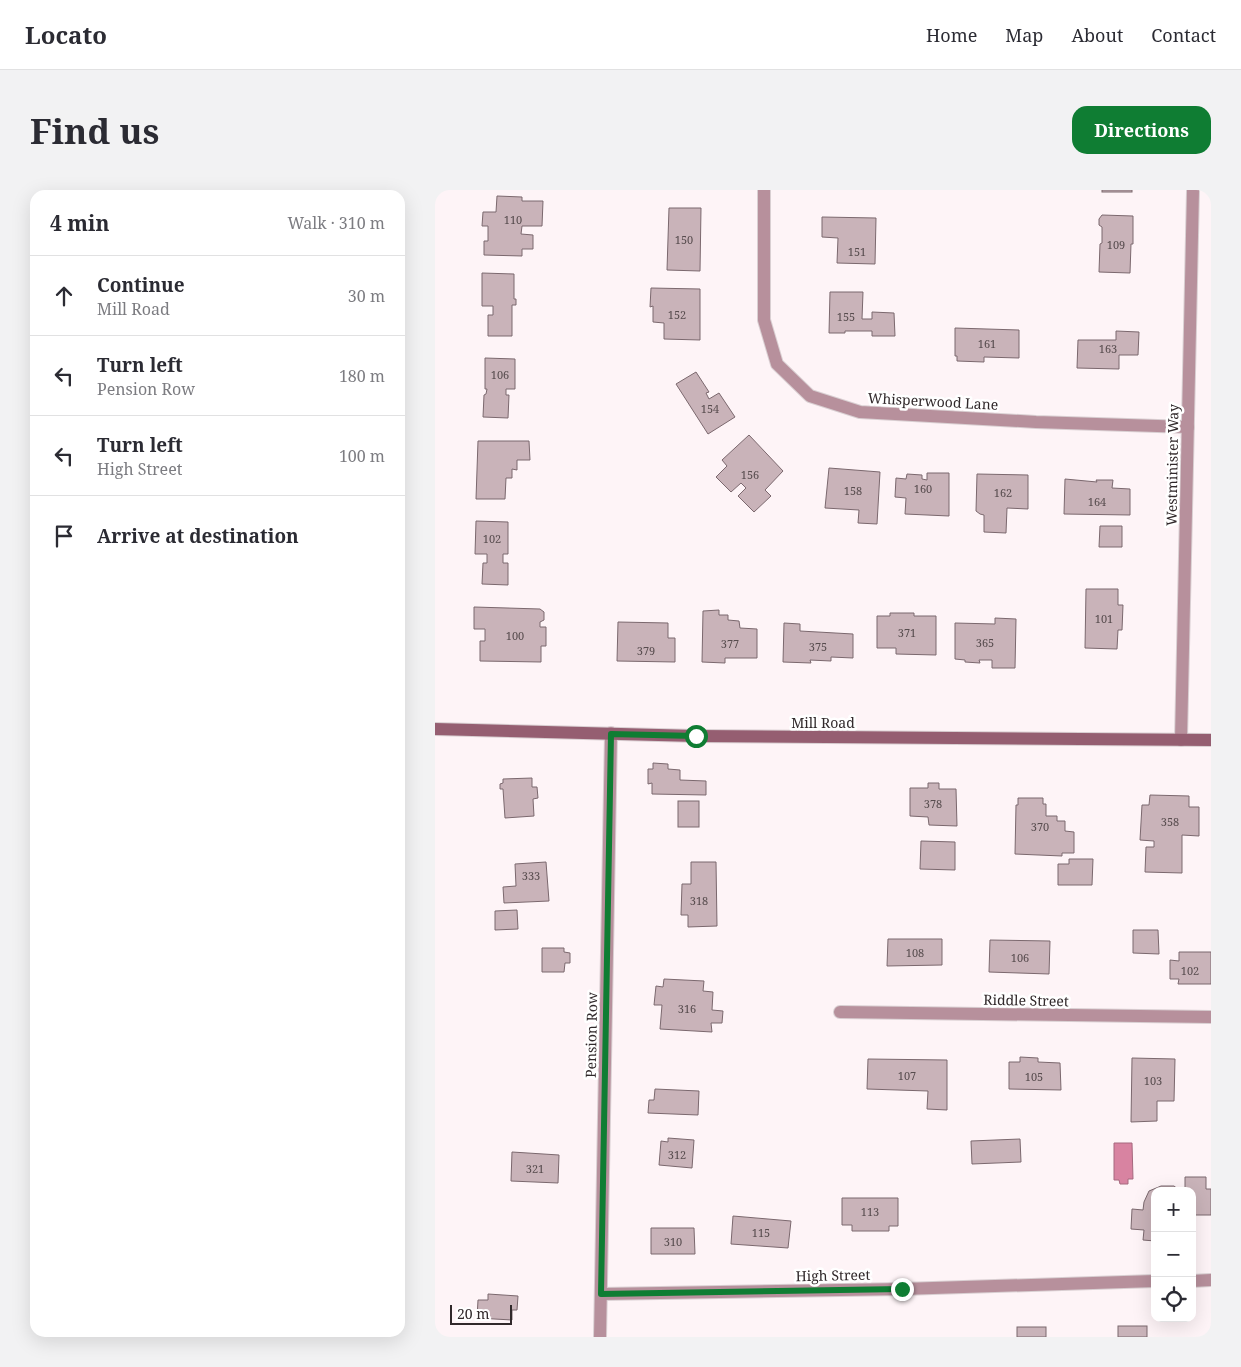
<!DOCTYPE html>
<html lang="en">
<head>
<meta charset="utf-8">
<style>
	:root { --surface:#fff; --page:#f2f2f3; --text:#2b2b33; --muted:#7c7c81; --line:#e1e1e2; --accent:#0f7d33 }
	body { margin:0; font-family:"Noto Serif",serif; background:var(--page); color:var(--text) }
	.controls { position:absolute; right:15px; bottom:15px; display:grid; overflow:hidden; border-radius:10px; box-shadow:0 5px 20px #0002 }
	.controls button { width:45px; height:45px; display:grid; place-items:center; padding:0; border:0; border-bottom:1px solid var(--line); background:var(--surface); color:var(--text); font:25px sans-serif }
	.scale { position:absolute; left:15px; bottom:12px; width:62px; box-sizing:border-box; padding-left:5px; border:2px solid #31292b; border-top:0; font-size:14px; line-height:18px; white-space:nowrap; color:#31292b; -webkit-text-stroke:4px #fff; paint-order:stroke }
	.stop { position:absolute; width:15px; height:15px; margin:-11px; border:4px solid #0f7d33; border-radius:50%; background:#fff }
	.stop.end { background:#0f7d33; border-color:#fff; box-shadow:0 1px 5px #0008 }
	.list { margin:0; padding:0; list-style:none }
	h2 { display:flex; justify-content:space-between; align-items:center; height:65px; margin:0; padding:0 20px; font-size:21px }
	h2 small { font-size:16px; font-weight:400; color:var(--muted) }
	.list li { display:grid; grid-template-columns:32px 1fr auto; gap:15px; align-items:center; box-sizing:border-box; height:80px; padding:0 20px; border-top:1px solid var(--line) }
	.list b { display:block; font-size:19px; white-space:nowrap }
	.list p { margin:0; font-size:16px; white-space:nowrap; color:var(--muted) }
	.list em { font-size:16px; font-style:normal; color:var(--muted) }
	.icon { flex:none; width:28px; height:28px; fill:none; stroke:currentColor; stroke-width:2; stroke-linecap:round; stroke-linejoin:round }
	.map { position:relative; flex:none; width:776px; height:1147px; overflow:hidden; border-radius:15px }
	header { display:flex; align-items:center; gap:30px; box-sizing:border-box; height:70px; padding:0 25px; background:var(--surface); border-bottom:1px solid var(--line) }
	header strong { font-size:24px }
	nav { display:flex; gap:28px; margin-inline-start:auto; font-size:18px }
	.intro { display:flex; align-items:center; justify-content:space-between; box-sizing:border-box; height:120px; padding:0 30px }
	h1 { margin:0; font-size:35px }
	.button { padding:12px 22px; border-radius:15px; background:var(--accent); color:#fff; font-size:18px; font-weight:700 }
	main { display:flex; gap:30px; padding:0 30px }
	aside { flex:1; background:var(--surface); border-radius:15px; box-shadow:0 5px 20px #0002 }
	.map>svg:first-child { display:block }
	.water { fill:#d883a1; stroke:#a6687e }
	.building { fill:#c9b3b9; stroke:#7b686e }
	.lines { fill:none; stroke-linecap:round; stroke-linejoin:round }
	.street-casing { stroke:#d9cfd2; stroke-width:14 }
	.secondary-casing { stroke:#d9cfd2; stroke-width:14 }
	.street { stroke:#b7909c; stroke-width:12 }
	.secondary { stroke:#955e71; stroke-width:12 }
	.route { stroke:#0f7d33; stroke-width:6 }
	.labels { text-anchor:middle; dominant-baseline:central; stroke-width:5; stroke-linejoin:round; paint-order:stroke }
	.number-label { font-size:11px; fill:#574c4e }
	.street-label { font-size:14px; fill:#31292b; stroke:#fff }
</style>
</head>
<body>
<header>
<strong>Locato</strong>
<nav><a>Home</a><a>Map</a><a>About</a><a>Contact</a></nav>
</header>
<div class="intro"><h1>Find us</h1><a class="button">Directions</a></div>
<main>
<aside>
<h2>4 min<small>Walk · 310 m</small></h2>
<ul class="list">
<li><svg class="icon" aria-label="ahead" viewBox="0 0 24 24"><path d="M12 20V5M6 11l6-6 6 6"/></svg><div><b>Continue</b><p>Mill Road</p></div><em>30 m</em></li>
<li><svg class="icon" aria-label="left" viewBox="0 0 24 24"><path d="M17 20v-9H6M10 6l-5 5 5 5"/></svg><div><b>Turn left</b><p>Pension Row</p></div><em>180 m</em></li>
<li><svg class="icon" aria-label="left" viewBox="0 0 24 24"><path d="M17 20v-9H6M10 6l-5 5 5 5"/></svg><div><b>Turn left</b><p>High Street</p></div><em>100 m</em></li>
<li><svg class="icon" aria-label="arrive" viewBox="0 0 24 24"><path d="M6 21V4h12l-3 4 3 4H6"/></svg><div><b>Arrive at destination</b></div></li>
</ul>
</aside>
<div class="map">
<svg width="776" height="1147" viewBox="0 0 776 1147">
	<rect width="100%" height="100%" fill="#fef4f7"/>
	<!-- water -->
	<path class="water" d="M 679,953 L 697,953 L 698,989 L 693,989 L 693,994 L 685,994 L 684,990 L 679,990 Z"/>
	<!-- building -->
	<g class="building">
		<rect x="667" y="0" width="30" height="2"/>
		<path d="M 62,6 L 87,7 L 87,11 L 108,11 L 107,36 L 87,36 L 86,44 L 98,45 L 98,59 L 87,59 L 87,66 L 49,65 L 49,51 L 53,51 L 53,36 L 47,36 L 48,22 L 61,22 Z"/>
		<path d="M 234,18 L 266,18 L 265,81 L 232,80 Z"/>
		<path d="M 667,25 L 698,26 L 698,54 L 696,54 L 695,83 L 664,82 L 665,54 L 667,53 L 667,37 L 664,35 L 664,29 Z"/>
		<path d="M 387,27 L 441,28 L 440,74 L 402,73 L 403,48 L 387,47 Z"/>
		<path d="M 47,83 L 79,84 L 79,109 L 81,109 L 81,115 L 77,115 L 77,146 L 53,146 L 53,125 L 58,125 L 58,116 L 47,116 Z"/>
		<path d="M 216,98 L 265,99 L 265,150 L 229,149 L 229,133 L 218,132 L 218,116 L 215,117 Z"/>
		<path d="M 395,102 L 428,102 L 427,129 L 437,129 L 437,122 L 459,123 L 460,146 L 437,146 L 437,141 L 410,141 L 410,143 L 394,143 Z"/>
		<path d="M 520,138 L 584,140 L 584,168 L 549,167 L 549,172 L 522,171 L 522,166 L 520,166 Z"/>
		<path d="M 681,141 L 704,142 L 703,165 L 684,165 L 684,179 L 642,178 L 643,150 L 681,150 Z"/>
		<path d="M 50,168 L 80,169 L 80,199 L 71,199 L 71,205 L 74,205 L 73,228 L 48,227 L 49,205 L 51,204 L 52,199 L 50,199 Z"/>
		<path d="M 261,182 L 274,202 L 271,203 L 274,209 L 284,203 L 300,227 L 273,244 L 241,194 Z"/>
		<path d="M 314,245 L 348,281 L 330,300 L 336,306 L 319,322 L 303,306 L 311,298 L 306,293 L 296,302 L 281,287 L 292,276 L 287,270 Z"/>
		<path d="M 43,251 L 94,251 L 95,270 L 82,270 L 82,280 L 77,279 L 77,288 L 71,288 L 70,309 L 41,309 Z"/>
		<path d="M 394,278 L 445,282 L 442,334 L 423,333 L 424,320 L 390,318 Z"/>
		<path d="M 492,283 L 514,283 L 514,326 L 470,324 L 471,308 L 460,307 L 461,288 L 471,289 L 472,284 L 487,285 L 487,289 L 492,290 Z"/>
		<path d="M 542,284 L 593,285 L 593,319 L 572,318 L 571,343 L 549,342 L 549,325 L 545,324 L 541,321 Z"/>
		<path d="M 630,289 L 662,292 L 661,290 L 678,290 L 677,298 L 695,299 L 695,325 L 629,324 Z"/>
		<path d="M 41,331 L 73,332 L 73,364 L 68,364 L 68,373 L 73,373 L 73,395 L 47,394 L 48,373 L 52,373 L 52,364 L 40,364 Z"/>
		<path d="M 665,336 L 687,336 L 687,357 L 664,357 Z"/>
		<path d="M 651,399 L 683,399 L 683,415 L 688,415 L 687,440 L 683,440 L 682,459 L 650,458 Z"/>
		<path d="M 39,417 L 105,419 L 109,422 L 109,430 L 105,432 L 105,437 L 111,437 L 111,456 L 106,456 L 106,472 L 45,471 L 45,451 L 50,451 L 50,439 L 39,439 Z"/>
		<path d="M 284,420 L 284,425 L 293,425 L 293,430 L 304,431 L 305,438 L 322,439 L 322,468 L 290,468 L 290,473 L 267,472 L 268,421 Z"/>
		<path d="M 455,423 L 479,423 L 479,426 L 501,426 L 501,465 L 461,464 L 461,458 L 442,458 L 442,426 L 455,426 Z"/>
		<path d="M 560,428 L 581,429 L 580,478 L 557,478 L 557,470 L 544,470 L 545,473 L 530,472 L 530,470 L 520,469 L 520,433 L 560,434 Z"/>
		<path d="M 183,432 L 233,433 L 233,448 L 240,448 L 240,472 L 182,471 Z"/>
		<path d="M 349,433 L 365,434 L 365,441 L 418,444 L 418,468 L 396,467 L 396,471 L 375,470 L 376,473 L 348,472 Z"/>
		<path d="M 218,573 L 233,574 L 233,579 L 245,580 L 245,590 L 271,591 L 271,605 L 217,604 L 217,593 L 213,594 L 213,579 L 218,579 Z"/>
		<path d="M 97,588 L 97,597 L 102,597 L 103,608 L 98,609 L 99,626 L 70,628 L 68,599 L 65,599 L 65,594 L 68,593 L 68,589 Z"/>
		<path d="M 493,593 L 504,593 L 504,599 L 521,599 L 522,636 L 494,635 L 493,627 L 475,626 L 475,598 L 493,598 Z"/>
		<path d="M 715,605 L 754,606 L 754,617 L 764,617 L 764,646 L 747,645 L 747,683 L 710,682 L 711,657 L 719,657 L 719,651 L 705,650 L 707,615 L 714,615 Z"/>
		<path d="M 583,608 L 608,608 L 608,614 L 611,614 L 611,626 L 622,626 L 622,631 L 630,631 L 630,641 L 639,642 L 639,663 L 627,663 L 627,666 L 580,664 L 581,615 L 583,615 Z"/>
		<rect x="243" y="611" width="21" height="26"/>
		<path d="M 486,651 L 520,652 L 520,680 L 485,679 Z"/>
		<path d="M 634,669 L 658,669 L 657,695 L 623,695 L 623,674 L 634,674 Z"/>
		<path d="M 111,672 L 114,711 L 69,713 L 68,697 L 81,696 L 80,674 Z"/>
		<path d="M 256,672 L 281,672 L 282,736 L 253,737 L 253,725 L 246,725 L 247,694 L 256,694 Z"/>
		<path d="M 82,720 L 83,739 L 60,740 L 60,721 Z"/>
		<path d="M 698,740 L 723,740 L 724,764 L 698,763 Z"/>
		<path d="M 453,749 L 507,749 L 507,775 L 452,776 Z"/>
		<path d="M 555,750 L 615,751 L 614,784 L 554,782 Z"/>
		<path d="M 107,758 L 129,758 L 129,762 L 135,763 L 135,773 L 130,773 L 129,782 L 107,782 Z"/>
		<path d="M 744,762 L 776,762 L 776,794 L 743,794 L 744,789 L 735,789 L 735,770 L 744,771 Z"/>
		<path d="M 229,789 L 269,791 L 268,801 L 278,802 L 277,820 L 288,821 L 287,833 L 276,833 L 277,842 L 225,839 L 227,815 L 219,815 L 221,796 L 228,797 Z"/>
		<path d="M 585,867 L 603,868 L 603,872 L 625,873 L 626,900 L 574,899 L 574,872 L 585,872 Z"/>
		<path d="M 697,868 L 740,869 L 739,911 L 722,911 L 722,931 L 696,932 Z"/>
		<path d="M 433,869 L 512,870 L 512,920 L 492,919 L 493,901 L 432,899 Z"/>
		<path d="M 220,899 L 264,901 L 263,925 L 213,923 L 214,910 L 219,910 Z"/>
		<path d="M 233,948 L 259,950 L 257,978 L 224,975 L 226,951 L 233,952 Z"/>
		<path d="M 585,949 L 586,972 L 537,974 L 536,951 Z"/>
		<path d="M 77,962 L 124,965 L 123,993 L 76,991 Z"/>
		<path d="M 750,987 L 771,987 L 771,999 L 776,999 L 776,1025 L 757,1025 L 757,1001 L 720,1001 L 720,1051 L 708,1050 L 709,1040 L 696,1039 L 697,1019 L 708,1020 L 709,1012 L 714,1001 L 726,996 L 739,996 L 744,1000 L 750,1000 Z"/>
		<path d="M 407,1008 L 463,1008 L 463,1036 L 454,1036 L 454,1041 L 417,1041 L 417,1035 L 407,1035 Z"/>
		<path d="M 298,1026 L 356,1031 L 353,1058 L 296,1054 Z"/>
		<path d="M 216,1038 L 259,1038 L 260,1064 L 216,1064 Z"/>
		<path d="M 53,1104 L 83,1106 L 82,1120 L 77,1120 L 77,1130 L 42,1128 L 43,1110 L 53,1110 Z"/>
		<rect x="683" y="1136" width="29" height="11"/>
		<rect x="582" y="1137" width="29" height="10"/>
	</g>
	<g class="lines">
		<!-- street casing -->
		<g class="street-casing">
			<g id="street">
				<path d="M 329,0 L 329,130 L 342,174 L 375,206 L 425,222 L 601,232 L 753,237"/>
				<path d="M 746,550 L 758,0"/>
				<path d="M 405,822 L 776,827"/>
				<path d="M 757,1091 L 776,1090"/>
				<path d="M 166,1104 L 467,1099 L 720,1091"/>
				<path d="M 165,1147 L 176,543"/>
			</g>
		</g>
		<!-- secondary casing -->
		<g class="secondary-casing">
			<path id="secondary" d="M 0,539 L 261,546 L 776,550"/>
		</g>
		<!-- street -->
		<use href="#street" class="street"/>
		<!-- secondary -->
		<use href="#secondary" class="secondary"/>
	</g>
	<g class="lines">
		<!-- route -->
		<path class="route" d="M 261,546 L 176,544 L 166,1104 L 467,1099"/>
	</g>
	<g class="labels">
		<!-- number labels -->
		<g class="number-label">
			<text x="78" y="29">110</text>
			<text x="249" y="49">150</text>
			<text x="681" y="54">109</text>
			<text x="422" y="61">151</text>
			<text x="242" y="124">152</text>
			<text x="411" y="126">155</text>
			<text x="552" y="153">161</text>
			<text x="673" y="158">163</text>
			<text x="65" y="184">106</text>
			<text x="275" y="218">154</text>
			<text x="315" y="284">156</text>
			<text x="488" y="298">160</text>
			<text x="418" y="300">158</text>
			<text x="568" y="302">162</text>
			<text x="662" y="311">164</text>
			<text x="57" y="348">102</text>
			<text x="669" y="428">101</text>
			<text x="472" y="442">371</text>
			<text x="80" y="445">100</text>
			<text x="550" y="452">365</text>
			<text x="295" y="453">377</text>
			<text x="383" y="456">375</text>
			<text x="211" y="460">379</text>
			<text x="498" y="613">378</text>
			<text x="735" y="631">358</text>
			<text x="605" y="636">370</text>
			<text x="96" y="685">333</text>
			<text x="264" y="710">318</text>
			<text x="480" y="762">108</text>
			<text x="585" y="767">106</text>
			<text x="755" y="780">102</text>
			<text x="252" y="818">316</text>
			<text x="472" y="885">107</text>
			<text x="599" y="886">105</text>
			<text x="718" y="890">103</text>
			<text x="242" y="964">312</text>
			<text x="100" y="978">321</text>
			<text x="435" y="1021">113</text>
			<text x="326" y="1042">115</text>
			<text x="238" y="1051">310</text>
		</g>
		<!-- street labels -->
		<g class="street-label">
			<text transform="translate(498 211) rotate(3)">Whisperwood Lane</text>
			<text transform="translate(737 275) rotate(-89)">Westminister Way</text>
			<text x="388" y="532">Mill Road</text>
			<text transform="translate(591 810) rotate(1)">Riddle Street</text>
			<text transform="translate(156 845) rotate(-89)">Pension Row</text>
			<text transform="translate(398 1085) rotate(-1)">High Street</text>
		</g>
	</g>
</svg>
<div class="controls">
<button>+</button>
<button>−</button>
<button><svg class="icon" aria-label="locate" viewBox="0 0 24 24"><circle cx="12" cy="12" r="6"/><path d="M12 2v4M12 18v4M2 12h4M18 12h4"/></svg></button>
</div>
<div class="scale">20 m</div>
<div class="stop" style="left:261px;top:546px"></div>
<div class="stop end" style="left:467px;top:1099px"></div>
</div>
</main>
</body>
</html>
